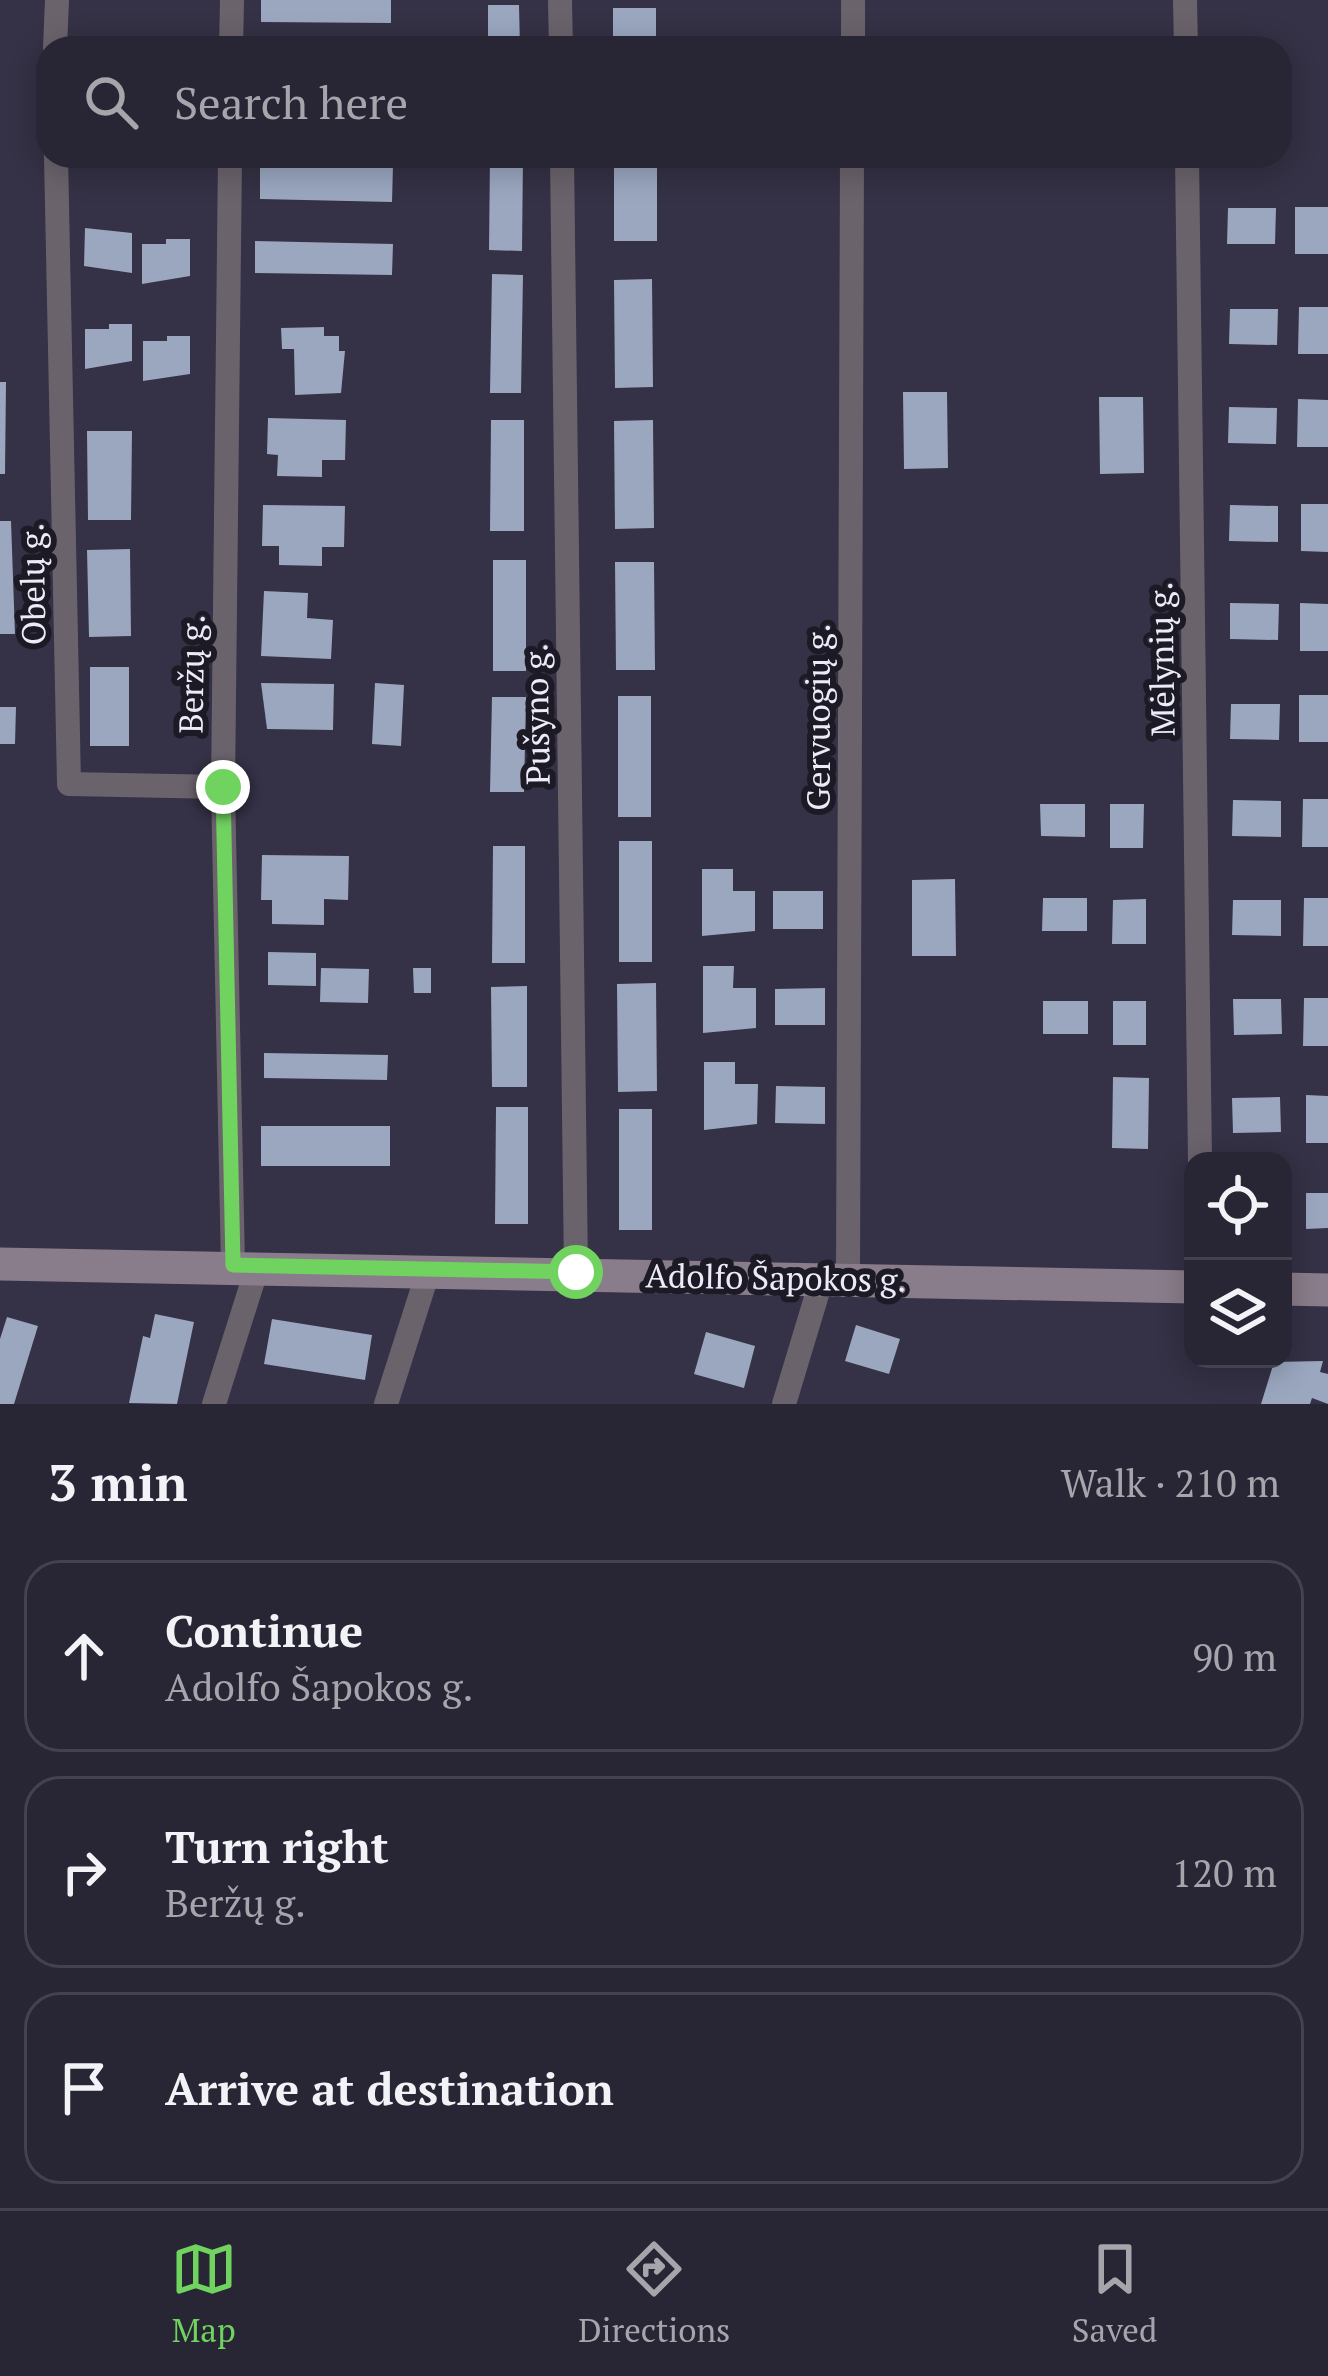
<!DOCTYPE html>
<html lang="en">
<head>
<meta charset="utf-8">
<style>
	:root { --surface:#282534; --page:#302d3c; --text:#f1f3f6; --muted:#a5a5ac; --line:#44424f; --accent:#70d35f }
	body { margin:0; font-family:"PT Serif",serif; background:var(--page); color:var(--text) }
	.controls { position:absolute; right:36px; bottom:36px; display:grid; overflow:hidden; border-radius:24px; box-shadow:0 6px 30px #0003 }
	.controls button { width:108px; height:108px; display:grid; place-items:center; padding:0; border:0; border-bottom:3px solid var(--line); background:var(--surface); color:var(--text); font:60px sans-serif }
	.stop { position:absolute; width:36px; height:36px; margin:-27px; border:9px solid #70d35f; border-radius:50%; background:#fff }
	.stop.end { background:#70d35f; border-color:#fff; box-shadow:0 3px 12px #0008 }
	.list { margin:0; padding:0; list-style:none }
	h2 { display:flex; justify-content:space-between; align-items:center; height:156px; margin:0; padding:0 48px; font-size:51px }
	h2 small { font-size:39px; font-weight:400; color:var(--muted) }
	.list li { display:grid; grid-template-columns:78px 1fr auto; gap:36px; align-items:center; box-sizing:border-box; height:192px; margin:0 24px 24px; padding:0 24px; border:3px solid var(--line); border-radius:36px }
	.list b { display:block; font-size:45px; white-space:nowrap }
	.list p { margin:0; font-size:39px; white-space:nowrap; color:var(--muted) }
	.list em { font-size:39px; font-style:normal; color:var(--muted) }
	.icon { flex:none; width:66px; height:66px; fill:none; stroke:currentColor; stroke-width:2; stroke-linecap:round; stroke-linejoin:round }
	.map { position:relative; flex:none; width:1328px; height:1404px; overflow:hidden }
	.search { position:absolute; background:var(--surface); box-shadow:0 6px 30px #0003; left:36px; right:36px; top:36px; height:132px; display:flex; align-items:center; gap:30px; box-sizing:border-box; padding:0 42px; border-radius:36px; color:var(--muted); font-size:45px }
	.sheet { height:804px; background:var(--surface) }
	nav { display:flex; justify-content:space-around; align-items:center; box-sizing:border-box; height:168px; border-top:3px solid var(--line); background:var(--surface); font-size:33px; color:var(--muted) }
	nav a { display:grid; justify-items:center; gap:6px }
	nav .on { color:var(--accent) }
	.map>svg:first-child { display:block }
	.building { fill:#9aa7bf }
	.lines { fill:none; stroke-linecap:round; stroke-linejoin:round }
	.street { stroke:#6b636c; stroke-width:24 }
	.secondary { stroke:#8a7d8b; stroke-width:33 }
	.route { stroke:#70d35f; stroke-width:15 }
	.labels { text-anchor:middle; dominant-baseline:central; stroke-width:12; stroke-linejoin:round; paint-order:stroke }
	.street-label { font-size:33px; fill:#edebf9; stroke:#1c1a24 }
</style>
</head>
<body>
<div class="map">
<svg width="1328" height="1404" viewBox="0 0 1328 1404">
	<rect width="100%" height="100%" fill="#353146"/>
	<!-- building -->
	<g class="building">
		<path d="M 261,0 L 391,0 L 391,23 L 261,22 Z"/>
		<path d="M 488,5 L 519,5 L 520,48 L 488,48 Z"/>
		<rect x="613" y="8" width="43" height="40"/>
		<path d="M 490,156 L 523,156 L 522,251 L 489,250 Z"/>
		<rect x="614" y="156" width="43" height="85"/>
		<path d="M 260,162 L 393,165 L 392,202 L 260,199 Z"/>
		<rect x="1295" y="207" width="33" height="47"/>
		<path d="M 1228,208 L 1276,208 L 1275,244 L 1227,244 Z"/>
		<path d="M 85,228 L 132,233 L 132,273 L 84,266 Z"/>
		<path d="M 166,239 L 190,239 L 190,276 L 142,284 L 142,244 L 166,244 Z"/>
		<path d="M 255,241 L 393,244 L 392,275 L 255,273 Z"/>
		<path d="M 492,274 L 523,275 L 521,393 L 490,393 Z"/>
		<path d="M 652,279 L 653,387 L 615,388 L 614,280 Z"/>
		<path d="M 1299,307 L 1328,307 L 1328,354 L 1298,354 Z"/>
		<path d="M 1230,309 L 1278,309 L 1277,345 L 1229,344 Z"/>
		<path d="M 109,324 L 132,324 L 132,361 L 85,369 L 85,329 L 109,329 Z"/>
		<path d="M 324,327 L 324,336 L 339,336 L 339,351 L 345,351 L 341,393 L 295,395 L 294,349 L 282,349 L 281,328 Z"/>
		<path d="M 167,336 L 190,336 L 190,374 L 143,381 L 143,341 L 167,341 Z"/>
		<path d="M 0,382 L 6,382 L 5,474 L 0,474 Z"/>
		<path d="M 903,392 L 947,392 L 948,468 L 904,469 Z"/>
		<path d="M 1099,397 L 1143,397 L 1144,473 L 1100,474 Z"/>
		<path d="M 1298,399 L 1328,400 L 1328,447 L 1297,447 Z"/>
		<path d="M 1229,407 L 1277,408 L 1276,444 L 1228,443 Z"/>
		<path d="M 268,418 L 346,420 L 345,460 L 322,460 L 322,477 L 277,476 L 278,455 L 267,454 Z"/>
		<path d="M 491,420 L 524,420 L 524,531 L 490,531 Z"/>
		<path d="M 653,420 L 654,528 L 615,529 L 614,421 Z"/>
		<path d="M 87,431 L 132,431 L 131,520 L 88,520 Z"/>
		<path d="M 1301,504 L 1328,504 L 1328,552 L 1301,551 Z"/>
		<path d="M 263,505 L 345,506 L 344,547 L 322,547 L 322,566 L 279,565 L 279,546 L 262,546 Z"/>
		<path d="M 1230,505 L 1278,506 L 1278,542 L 1229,541 Z"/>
		<path d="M 0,521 L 11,521 L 15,634 L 0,634 Z"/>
		<path d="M 130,549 L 131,636 L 89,637 L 87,550 Z"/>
		<rect x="493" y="560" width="33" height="111"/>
		<path d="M 615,562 L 654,562 L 655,670 L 616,670 Z"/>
		<path d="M 264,591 L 308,593 L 307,618 L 333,620 L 331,659 L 261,656 Z"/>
		<path d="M 1230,603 L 1279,604 L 1278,640 L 1230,639 Z"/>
		<path d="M 1300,603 L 1328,604 L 1328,651 L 1300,651 Z"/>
		<rect x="90" y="667" width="39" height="79"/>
		<path d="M 261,683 L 334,684 L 333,730 L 267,729 Z"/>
		<path d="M 375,683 L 404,685 L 401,746 L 372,744 Z"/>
		<rect x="1299" y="695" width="29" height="47"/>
		<rect x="618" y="696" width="33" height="121"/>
		<path d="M 492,697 L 526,697 L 524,792 L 490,792 Z"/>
		<path d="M 1231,704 L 1280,704 L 1279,740 L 1230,739 Z"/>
		<path d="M 0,707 L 16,707 L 15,744 L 0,744 Z"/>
		<path d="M 1303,799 L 1328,799 L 1328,847 L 1302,847 Z"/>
		<path d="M 1233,800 L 1281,801 L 1281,837 L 1232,836 Z"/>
		<path d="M 1040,804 L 1085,804 L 1085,837 L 1041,836 Z"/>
		<path d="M 1110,804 L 1144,804 L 1143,848 L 1110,848 Z"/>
		<rect x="619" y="841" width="33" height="121"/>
		<path d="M 493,846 L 525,846 L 525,963 L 492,963 Z"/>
		<path d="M 262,855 L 349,856 L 348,900 L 324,899 L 324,925 L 272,924 L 272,900 L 261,900 Z"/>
		<path d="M 702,869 L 733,869 L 733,891 L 755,891 L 755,931 L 702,936 Z"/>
		<path d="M 955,879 L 956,956 L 912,956 L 912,880 Z"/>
		<rect x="773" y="891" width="50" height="38"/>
		<path d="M 1043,898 L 1087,898 L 1087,931 L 1042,931 Z"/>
		<path d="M 1304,898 L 1328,898 L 1328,946 L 1303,946 Z"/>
		<path d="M 1146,899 L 1146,944 L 1112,944 L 1113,900 Z"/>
		<path d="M 1233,900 L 1281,900 L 1281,936 L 1232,935 Z"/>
		<path d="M 268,952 L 316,953 L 316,986 L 268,985 Z"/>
		<path d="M 703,966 L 734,966 L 733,988 L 756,988 L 756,1028 L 703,1033 Z"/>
		<path d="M 321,968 L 369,969 L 368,1003 L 320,1002 Z"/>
		<path d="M 413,968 L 431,968 L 431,993 L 414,993 Z"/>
		<path d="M 656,983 L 657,1091 L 618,1092 L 617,984 Z"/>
		<path d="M 527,986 L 527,1087 L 492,1087 L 491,987 Z"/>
		<path d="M 825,988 L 825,1025 L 775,1025 L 775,989 Z"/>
		<path d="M 1304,998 L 1328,998 L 1328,1046 L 1303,1046 Z"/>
		<path d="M 1233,999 L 1281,999 L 1282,1034 L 1234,1035 Z"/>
		<rect x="1043" y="1001" width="45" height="33"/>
		<rect x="1113" y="1001" width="33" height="44"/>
		<path d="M 264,1053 L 388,1055 L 387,1080 L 264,1078 Z"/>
		<path d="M 704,1062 L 735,1062 L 735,1084 L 758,1084 L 757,1124 L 704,1130 Z"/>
		<path d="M 1113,1077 L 1149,1078 L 1148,1149 L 1112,1148 Z"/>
		<path d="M 776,1086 L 825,1087 L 825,1124 L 775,1123 Z"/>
		<path d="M 1306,1095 L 1328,1096 L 1328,1143 L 1306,1143 Z"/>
		<path d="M 1280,1097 L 1281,1132 L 1233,1133 L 1232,1098 Z"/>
		<path d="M 496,1107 L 528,1107 L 528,1224 L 495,1224 Z"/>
		<rect x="619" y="1109" width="33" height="121"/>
		<rect x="261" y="1126" width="129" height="40"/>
		<path d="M 1306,1193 L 1328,1193 L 1328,1228 L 1306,1229 Z"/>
		<path d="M 155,1314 L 194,1322 L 177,1404 L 129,1403 L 143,1336 L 150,1338 Z"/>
		<path d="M 7,1317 L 38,1326 L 14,1404 L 0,1404 L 0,1339 Z"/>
		<path d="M 272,1319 L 372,1335 L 365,1380 L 264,1364 Z"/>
		<path d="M 856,1325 L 900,1339 L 889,1374 L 845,1361 Z"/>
		<path d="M 706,1332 L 755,1346 L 744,1388 L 694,1374 Z"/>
		<path d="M 1323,1361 L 1320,1372 L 1328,1374 L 1328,1404 L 1312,1398 L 1310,1404 L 1261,1404 L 1274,1362 Z"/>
	</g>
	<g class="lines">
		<!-- street -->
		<g class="street">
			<path d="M 560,0 L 561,48"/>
			<path d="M 1185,0 L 1186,48"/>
			<path d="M 55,48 L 57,0"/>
			<path d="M 231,48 L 232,0"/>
			<path d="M 853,48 L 853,0"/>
			<path d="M 56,156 L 69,784 L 223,787"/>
			<path d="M 230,156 L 223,787 L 233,1265"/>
			<path d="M 562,156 L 576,1272"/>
			<path d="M 1187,156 L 1200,1161"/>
			<path d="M 848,1278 L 852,156"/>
			<path d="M 214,1404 L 258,1265"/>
			<path d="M 386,1404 L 428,1272"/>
			<path d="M 784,1404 L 822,1278"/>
		</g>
		<!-- secondary -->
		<g class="secondary">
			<path d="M 0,1264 L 1193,1287"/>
			<path d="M 1283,1289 L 1328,1290"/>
		</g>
	</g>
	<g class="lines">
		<!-- route -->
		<path class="route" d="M 223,787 L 233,1265 L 576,1272"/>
	</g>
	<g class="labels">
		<!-- street labels -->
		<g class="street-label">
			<text transform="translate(32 584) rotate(-91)">Obelų g.</text>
			<text transform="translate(1161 659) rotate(-91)">Mėlynių g.</text>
			<text transform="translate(191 674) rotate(-89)">Beržų g.</text>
			<text transform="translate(536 714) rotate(-91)">Pušyno g.</text>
			<text transform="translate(817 717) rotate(-90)">Gervuogių g.</text>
			<text transform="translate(776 1277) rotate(1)">Adolfo Šapokos g.</text>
		</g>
	</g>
</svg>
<div class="controls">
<button><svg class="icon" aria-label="locate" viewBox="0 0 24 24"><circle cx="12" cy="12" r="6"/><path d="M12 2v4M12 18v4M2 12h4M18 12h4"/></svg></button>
<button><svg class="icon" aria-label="layers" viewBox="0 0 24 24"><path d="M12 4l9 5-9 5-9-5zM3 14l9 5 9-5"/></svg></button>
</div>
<div class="stop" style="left:576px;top:1272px"></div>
<div class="stop end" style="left:223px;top:787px"></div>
<div class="search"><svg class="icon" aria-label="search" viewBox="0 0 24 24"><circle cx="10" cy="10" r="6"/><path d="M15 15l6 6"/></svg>Search here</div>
</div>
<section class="sheet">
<h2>3 min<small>Walk · 210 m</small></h2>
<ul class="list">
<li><svg class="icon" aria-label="ahead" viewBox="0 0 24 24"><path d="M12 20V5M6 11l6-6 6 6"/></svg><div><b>Continue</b><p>Adolfo Šapokos g.</p></div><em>90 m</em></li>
<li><svg class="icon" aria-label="right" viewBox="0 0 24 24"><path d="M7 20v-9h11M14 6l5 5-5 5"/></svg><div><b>Turn right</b><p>Beržų g.</p></div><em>120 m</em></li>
<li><svg class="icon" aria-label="arrive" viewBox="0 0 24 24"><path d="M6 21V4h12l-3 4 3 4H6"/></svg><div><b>Arrive at destination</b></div></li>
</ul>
</section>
<nav>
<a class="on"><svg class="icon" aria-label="map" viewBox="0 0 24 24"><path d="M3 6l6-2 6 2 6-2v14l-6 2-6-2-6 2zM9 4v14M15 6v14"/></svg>Map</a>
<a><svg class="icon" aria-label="directions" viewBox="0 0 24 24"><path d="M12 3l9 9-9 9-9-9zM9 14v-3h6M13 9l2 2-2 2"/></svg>Directions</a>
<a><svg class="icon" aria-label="saved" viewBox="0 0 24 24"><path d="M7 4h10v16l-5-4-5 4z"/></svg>Saved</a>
</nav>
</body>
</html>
